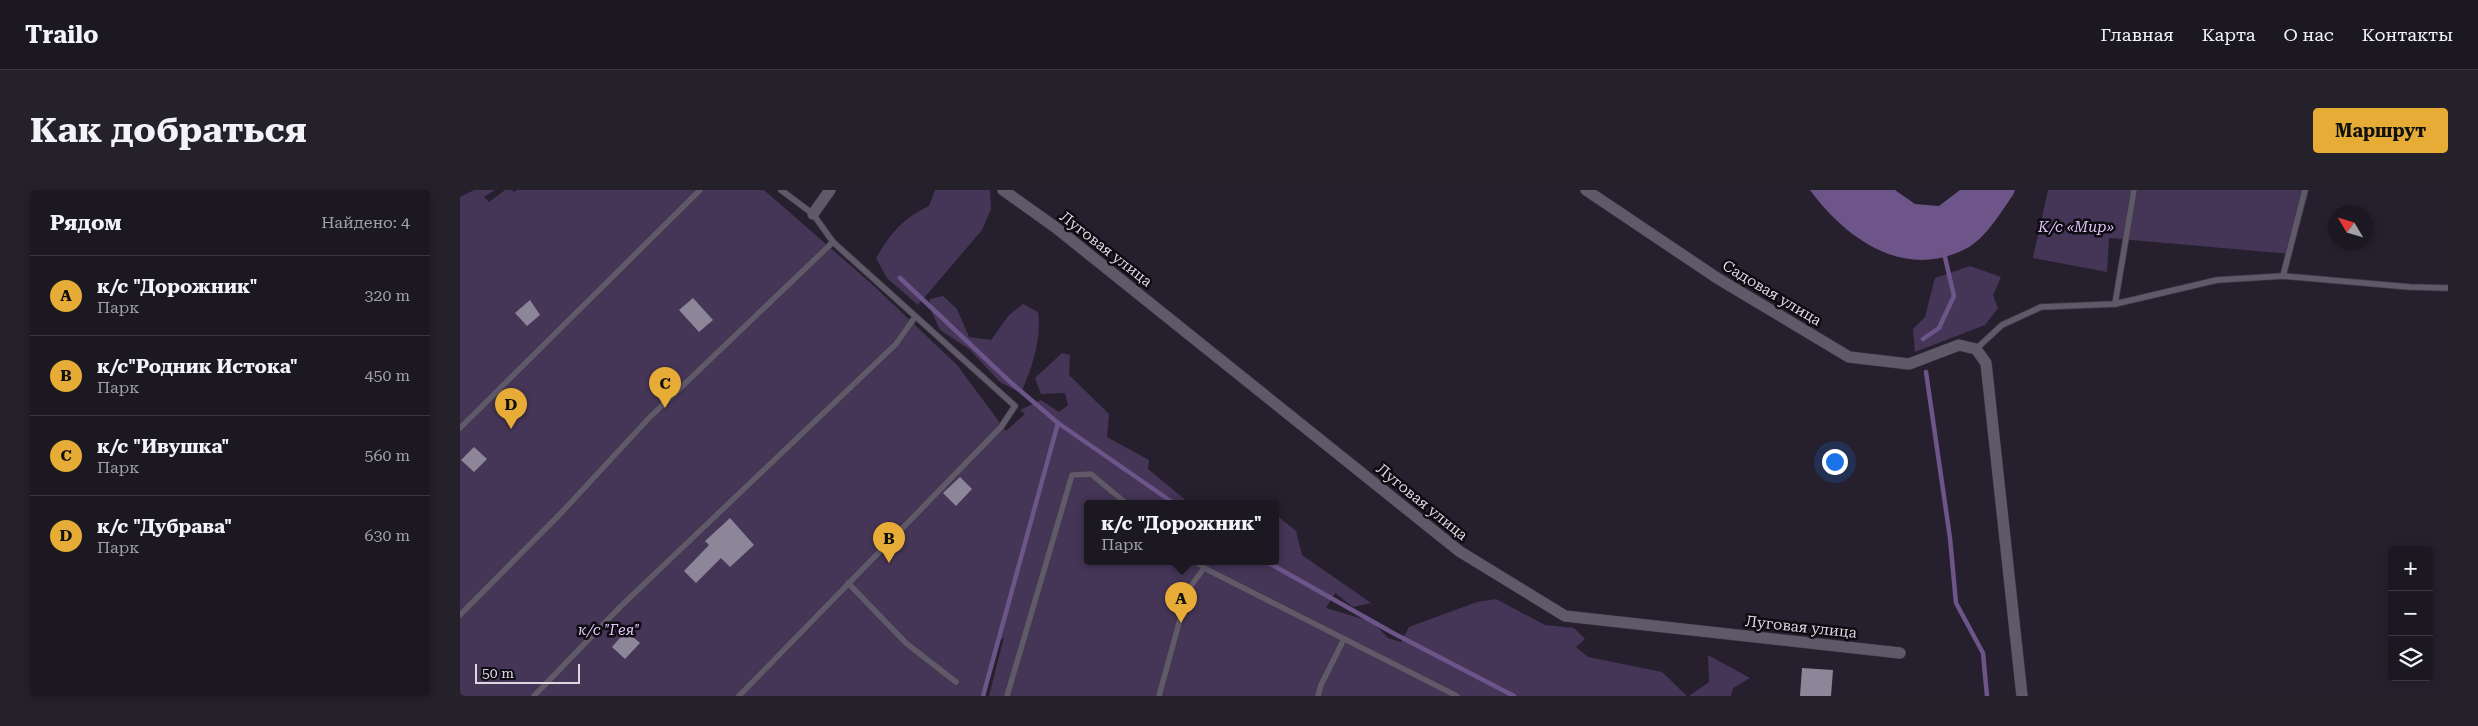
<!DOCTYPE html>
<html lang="ru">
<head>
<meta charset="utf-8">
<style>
	:root { --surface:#1c1822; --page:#25212a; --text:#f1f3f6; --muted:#a0a0a5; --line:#3a3740; --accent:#e6ac36 }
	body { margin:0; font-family:"Roboto Serif",serif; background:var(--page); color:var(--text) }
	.controls { position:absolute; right:15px; bottom:15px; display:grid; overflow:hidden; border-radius:5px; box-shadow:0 2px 8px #0003 }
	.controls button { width:45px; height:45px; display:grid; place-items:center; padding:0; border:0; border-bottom:1px solid var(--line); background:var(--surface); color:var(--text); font:25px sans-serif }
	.compass { position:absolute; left:1868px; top:15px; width:45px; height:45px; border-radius:50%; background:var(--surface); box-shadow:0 2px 8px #0003; rotate:308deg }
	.scale { position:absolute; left:15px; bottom:12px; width:105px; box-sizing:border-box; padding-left:5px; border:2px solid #dcd8e2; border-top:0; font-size:14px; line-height:18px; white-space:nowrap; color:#dcd8e2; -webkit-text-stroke:4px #0e0b12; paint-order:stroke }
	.you { position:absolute; left:1374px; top:271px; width:18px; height:18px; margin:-12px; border:4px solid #fff; border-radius:50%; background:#1a73e8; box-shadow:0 0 0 8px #1a73e833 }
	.badge { display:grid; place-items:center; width:32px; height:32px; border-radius:50%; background:var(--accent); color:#111; font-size:16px; font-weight:700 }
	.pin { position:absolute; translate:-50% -41px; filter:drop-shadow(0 1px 2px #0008) }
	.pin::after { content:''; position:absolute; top:26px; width:18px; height:15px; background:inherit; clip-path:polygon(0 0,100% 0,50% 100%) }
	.popup { position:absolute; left:624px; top:310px; width:195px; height:65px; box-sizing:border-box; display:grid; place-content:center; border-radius:5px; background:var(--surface); filter:drop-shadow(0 1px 4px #0005); font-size:16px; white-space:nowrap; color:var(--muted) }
	.popup b { font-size:19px; color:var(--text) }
	.popup::after { content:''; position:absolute; left:50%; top:100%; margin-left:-10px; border:10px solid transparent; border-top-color:var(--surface) }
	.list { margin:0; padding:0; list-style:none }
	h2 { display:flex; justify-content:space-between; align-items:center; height:65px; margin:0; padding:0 20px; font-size:21px }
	h2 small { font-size:16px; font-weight:400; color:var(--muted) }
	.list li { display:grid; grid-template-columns:32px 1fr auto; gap:15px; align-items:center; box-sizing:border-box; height:80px; padding:0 20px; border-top:1px solid var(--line) }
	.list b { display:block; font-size:19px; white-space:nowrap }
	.list p { margin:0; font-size:16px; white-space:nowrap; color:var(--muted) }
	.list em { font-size:16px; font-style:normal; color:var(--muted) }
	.icon { flex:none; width:28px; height:28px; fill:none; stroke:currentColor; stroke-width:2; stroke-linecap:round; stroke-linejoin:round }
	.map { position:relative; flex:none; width:1988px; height:506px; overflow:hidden; border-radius:5px }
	header { display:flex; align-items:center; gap:30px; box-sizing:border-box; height:70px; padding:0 25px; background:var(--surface); border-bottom:1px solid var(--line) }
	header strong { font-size:24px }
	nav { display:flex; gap:28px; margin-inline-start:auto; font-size:18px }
	.intro { display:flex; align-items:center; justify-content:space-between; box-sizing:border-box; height:120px; padding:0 30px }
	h1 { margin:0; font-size:35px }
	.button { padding:12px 22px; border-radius:5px; background:var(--accent); color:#111; font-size:18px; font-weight:700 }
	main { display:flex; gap:30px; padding:0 30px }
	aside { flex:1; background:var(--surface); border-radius:5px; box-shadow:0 2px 8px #0003 }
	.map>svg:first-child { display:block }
	.green { fill:#453557 }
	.water { fill:#6d5489 }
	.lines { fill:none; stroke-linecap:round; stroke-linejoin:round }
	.stream { stroke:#6d5489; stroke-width:4.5 }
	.building { fill:#8d8698 }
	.service-casing { stroke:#403b47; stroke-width:7 }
	.minor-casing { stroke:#403b47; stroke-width:12 }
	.service { stroke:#60596a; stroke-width:5.5 }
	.minor { stroke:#60596a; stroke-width:11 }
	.labels { text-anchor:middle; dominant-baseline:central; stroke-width:5; stroke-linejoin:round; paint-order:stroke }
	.park-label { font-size:15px; font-style:italic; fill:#dbc5f6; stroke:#0e0b12 }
	.street-label { font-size:15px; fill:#dcd8e2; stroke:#0e0b12 }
</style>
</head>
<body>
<header>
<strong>Trailo</strong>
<nav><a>Главная</a><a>Карта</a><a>О нас</a><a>Контакты</a></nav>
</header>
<div class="intro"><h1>Как добраться</h1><a class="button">Маршрут</a></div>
<main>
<aside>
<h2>Рядом<small>Найдено: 4</small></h2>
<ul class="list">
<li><span class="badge">A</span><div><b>к/с &quot;Дорожник&quot;</b><p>Парк</p></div><em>320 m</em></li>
<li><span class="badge">B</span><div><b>к/с&quot;Родник Истока&quot;</b><p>Парк</p></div><em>450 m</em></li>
<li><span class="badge">C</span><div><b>к/с &quot;Ивушка&quot;</b><p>Парк</p></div><em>560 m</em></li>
<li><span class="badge">D</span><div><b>к/с &quot;Дубрава&quot;</b><p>Парк</p></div><em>630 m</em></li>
</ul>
</aside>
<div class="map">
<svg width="1988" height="506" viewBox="0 0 1988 506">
	<rect width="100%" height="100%" fill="#26202e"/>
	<!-- green -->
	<g class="green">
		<path d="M 14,0 L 35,0 L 24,7 L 29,12 L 45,0 L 52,0 L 54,2 L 57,0 L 304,0 L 414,96 L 497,175 L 546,241 L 565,224 L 560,220 L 581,210 L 599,222 L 608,215 L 605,203 L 581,204 L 575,188 L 602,163 L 610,165 L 609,185 L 649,224 L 647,247 L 689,270 L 688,279 L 728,312 L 738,314 L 627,314 L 627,372 L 815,372 L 815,324 L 836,341 L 842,365 L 911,413 L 893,417 L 875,403 L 866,418 L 913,432 L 928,448 L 941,452 L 949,437 L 1017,412 L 1036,409 L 1085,435 L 1114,438 L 1125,449 L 1116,457 L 1128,467 L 1202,482 L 1227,506 L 529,506 L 544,447 L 537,454 L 525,506 L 0,506 L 0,7 Z"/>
		<path d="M 475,0 L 530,0 L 531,19 L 522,40 L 458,115 L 427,88 L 416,68 C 431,43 442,29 469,16 Z"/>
		<path d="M 1588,0 L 1849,0 L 1832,64 L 1649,48 L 1647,82 L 1573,68 Z"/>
		<path d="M 1510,76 L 1541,87 L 1533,105 L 1538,118 L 1525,135 L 1455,162 L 1453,139 L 1465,127 L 1475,88 Z"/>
		<path d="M 483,106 L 497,119 L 509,147 L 531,150 L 549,125 L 563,114 L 578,122 C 582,149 572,178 561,203 L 540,192 L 509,159 L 480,140 L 469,116 L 470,109 Z"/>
		<path d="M 1248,465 L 1290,488 L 1273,498 L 1271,506 L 1229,506 L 1249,492 Z"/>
	</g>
	<!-- water -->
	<path class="water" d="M 1350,0 L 1435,0 L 1455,14 L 1479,16 L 1500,0 L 1555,0 L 1553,5 C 1541,22 1527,46 1509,57 C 1446,92 1387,50 1350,0 Z"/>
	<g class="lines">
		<!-- stream -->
		<g class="stream">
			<path d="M 440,88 L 549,191 L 598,233 L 715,314"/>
			<path d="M 1463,149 L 1479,138 L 1494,106 L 1484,63"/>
			<path d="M 1466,182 L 1490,348 L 1496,413 L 1523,463 L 1527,506"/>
			<path d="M 807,372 L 933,443 L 1054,506"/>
			<path d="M 523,506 L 598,233"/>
		</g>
	</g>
	<!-- building -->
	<g class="building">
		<path d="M 233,108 L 253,130 L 239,142 L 219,120 Z"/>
		<path d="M 70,110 L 80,125 L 67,136 L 55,123 Z"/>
		<path d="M 14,257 L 27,269 L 14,282 L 1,270 Z"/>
		<path d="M 500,287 L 512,299 L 496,316 L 483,303 Z"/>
		<path d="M 270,328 L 294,355 L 270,377 L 261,368 L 236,393 L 224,381 L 249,355 L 245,351 Z"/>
		<path d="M 166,441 L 180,453 L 165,469 L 152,457 Z"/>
		<path d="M 1342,478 L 1373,480 L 1371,506 L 1340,506 Z"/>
	</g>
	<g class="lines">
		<!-- service casing -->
		<g class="service-casing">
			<g id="service">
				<path d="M 1823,86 L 1845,0"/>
				<path d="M 1655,114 L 1674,0"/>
				<path d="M 1516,159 L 1542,135 L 1581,117 L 1655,114 L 1757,90 L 1823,86 L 1950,97 L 1988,98"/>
				<path d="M 0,238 L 240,0"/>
				<path d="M 737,372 L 744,378 L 997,506"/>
				<path d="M 388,393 L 446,453 L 496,492"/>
				<path d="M 0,425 L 102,322 L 190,227 L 373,52"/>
				<path d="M 74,506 L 160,417 L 436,154 L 455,127"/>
				<path d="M 279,506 L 541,237 L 555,216 L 373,52 L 353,24 L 321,0"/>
				<path d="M 547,506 L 612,285 L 631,284 L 667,314"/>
				<path d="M 699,506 L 728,400 L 744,378"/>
				<path d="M 858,506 L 861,495 L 884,449"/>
			</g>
		</g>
		<!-- minor casing -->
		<g class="minor-casing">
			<g id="minor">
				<path d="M 543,0 L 595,37 L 999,361 L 1105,426 L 1440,463"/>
				<path d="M 1126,0 L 1257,88 L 1389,167 L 1449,174 L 1499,155 L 1516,159 L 1526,173 L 1562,506"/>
				<path d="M 353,24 L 370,0"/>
			</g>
		</g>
		<!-- service -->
		<use href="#service" class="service"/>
		<!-- minor -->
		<use href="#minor" class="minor"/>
	</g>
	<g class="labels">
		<!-- park labels -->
		<g class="park-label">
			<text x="1616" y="37">К/с «Мир»</text>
			<text x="149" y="440">к/с "Гея"</text>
		</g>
		<!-- street labels -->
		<g class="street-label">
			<text transform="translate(646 59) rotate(38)">Луговая улица</text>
			<text transform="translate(1312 103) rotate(31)">Садовая улица</text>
			<text transform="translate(962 312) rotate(39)">Луговая улица</text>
			<text transform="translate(1341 437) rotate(6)">Луговая улица</text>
		</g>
	</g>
</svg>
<div class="controls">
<button>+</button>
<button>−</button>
<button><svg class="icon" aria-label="layers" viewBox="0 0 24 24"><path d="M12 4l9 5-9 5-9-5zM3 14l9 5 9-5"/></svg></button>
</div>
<svg class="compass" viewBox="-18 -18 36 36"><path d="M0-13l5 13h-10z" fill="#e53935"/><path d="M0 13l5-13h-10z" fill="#a0a0a5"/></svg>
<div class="scale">50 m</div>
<div class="you"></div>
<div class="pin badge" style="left:721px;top:433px">A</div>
<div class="popup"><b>к/с &quot;Дорожник&quot;</b>Парк</div>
<div class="pin badge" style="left:429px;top:373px">B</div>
<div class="pin badge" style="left:205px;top:218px">C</div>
<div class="pin badge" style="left:51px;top:239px">D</div>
</div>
</main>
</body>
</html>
